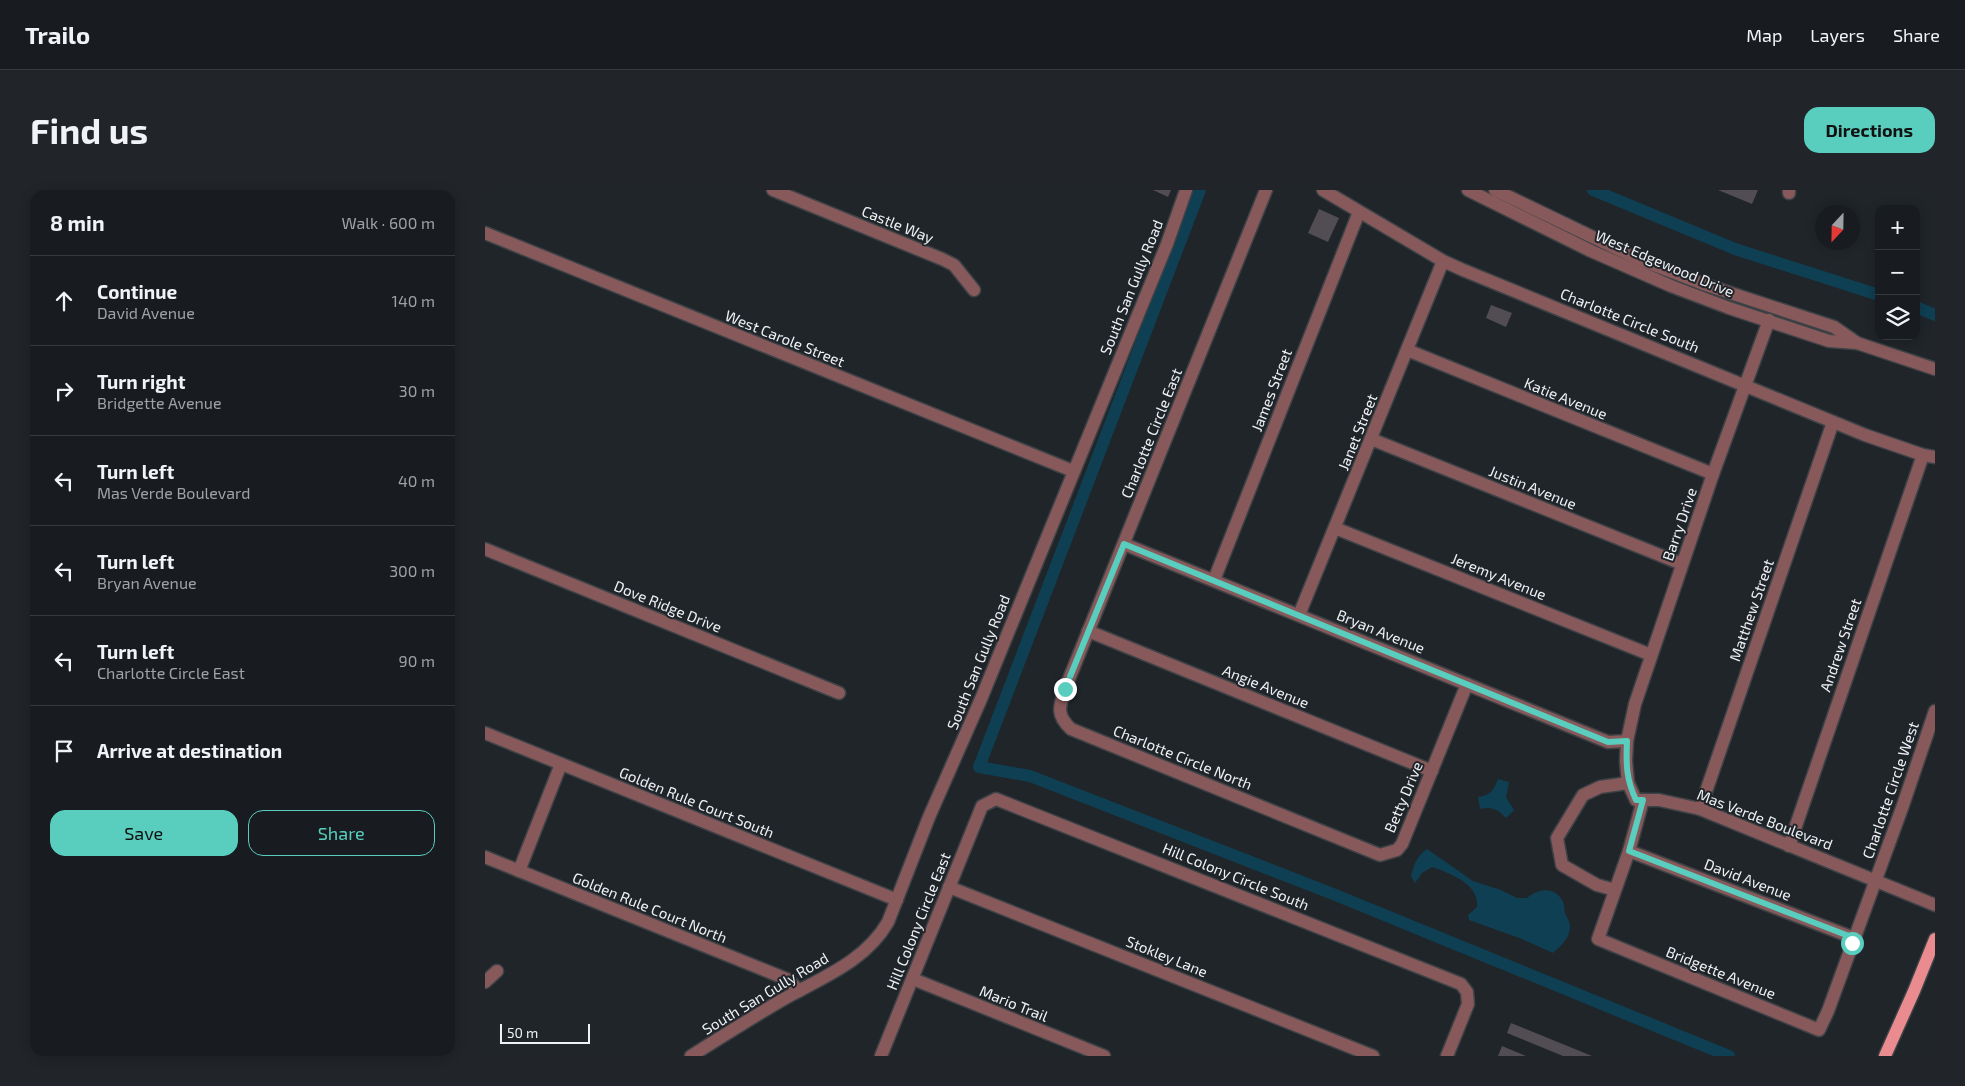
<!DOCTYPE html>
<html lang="en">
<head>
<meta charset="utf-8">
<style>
	:root { --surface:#181c20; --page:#212529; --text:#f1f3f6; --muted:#9fa1a5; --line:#363a3e; --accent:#59cebe }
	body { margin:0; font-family:"Exo 2",sans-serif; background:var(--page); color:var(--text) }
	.controls { position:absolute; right:15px; top:15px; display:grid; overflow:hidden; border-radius:10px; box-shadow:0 2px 12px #0003 }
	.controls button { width:45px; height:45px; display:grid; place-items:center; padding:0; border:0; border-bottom:1px solid var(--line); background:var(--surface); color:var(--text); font:25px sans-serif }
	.compass { position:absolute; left:1330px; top:15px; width:45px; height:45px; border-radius:50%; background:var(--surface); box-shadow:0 2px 12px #0003; rotate:202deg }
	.scale { position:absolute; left:15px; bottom:12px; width:90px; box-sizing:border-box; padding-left:5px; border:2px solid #eef1f5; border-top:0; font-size:14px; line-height:18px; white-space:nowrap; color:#eef1f5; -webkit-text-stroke:4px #20252a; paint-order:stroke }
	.stop { position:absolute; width:15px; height:15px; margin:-11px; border:4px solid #59cebe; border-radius:50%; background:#fff }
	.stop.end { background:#59cebe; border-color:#fff; box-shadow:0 1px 5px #0008 }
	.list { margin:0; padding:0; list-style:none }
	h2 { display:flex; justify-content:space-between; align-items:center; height:65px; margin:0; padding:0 20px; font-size:21px }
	h2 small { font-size:16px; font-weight:400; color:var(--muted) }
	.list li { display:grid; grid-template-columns:32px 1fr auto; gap:15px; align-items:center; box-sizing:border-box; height:90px; padding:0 20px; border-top:1px solid var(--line) }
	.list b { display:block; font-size:19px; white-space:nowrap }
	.list p { margin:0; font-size:16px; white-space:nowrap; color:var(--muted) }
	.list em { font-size:16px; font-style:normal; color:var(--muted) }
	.actions { display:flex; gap:10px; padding:15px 20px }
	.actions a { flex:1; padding:11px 0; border:1px solid var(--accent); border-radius:15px; text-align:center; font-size:18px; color:var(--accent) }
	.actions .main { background:var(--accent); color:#111 }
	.icon { flex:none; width:28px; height:28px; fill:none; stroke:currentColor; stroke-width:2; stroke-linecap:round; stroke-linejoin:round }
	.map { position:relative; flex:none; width:1450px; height:866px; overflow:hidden; border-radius:15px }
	header { display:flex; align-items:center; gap:30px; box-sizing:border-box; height:70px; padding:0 25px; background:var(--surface); border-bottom:1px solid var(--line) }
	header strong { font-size:24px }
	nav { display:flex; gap:28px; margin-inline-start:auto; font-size:18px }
	.intro { display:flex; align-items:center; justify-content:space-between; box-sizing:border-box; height:120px; padding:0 30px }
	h1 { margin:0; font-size:35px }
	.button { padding:12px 22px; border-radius:15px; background:var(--accent); color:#111; font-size:18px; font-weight:700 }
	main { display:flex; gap:30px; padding:0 30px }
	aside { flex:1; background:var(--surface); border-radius:15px; box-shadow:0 2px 12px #0003 }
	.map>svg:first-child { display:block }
	.water { fill:#0f3f53 }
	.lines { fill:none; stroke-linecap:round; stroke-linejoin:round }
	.canal { stroke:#0f3f53; stroke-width:12 }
	.building { fill:#524c53 }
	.street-casing { stroke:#3d4246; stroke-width:15 }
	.primary-casing { stroke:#3d4246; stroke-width:15 }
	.street { stroke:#87595a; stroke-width:12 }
	.primary { stroke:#ea8c8f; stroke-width:12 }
	.route { stroke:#59cebe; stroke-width:6 }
	.labels { text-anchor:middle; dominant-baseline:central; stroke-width:4; stroke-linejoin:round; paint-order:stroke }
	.street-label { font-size:15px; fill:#eef1f5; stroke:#20252a }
</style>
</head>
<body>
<header>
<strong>Trailo</strong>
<nav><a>Map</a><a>Layers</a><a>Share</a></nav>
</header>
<div class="intro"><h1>Find us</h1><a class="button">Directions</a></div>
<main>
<aside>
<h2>8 min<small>Walk · 600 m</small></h2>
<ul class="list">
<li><svg class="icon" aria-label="ahead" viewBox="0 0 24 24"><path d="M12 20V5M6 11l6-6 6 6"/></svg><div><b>Continue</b><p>David Avenue</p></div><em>140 m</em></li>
<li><svg class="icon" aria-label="right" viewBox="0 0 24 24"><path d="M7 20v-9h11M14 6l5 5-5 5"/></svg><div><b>Turn right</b><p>Bridgette Avenue</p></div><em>30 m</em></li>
<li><svg class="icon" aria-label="left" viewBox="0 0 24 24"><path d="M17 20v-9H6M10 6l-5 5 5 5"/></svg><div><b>Turn left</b><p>Mas Verde Boulevard</p></div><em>40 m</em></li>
<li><svg class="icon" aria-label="left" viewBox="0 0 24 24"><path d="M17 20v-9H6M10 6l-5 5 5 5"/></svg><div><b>Turn left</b><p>Bryan Avenue</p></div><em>300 m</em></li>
<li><svg class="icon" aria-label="left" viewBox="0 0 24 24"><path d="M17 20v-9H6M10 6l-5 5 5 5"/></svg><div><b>Turn left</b><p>Charlotte Circle East</p></div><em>90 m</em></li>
<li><svg class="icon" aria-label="arrive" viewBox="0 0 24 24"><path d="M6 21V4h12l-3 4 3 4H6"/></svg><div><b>Arrive at destination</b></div></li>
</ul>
<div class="actions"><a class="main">Save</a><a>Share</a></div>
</aside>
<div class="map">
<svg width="1450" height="866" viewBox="0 0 1450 866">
	<rect width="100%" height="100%" fill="#20252a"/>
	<!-- water -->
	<g class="water">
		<path d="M 1013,589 L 1024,592 L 1021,607 L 1029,620 L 1021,628 C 1013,619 1007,616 995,619 L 993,607 C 1006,605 1009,600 1013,589 Z"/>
		<path d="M 942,659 L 988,691 L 1016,700 L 1032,708 L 1042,708 C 1053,698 1071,696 1078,712 C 1080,715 1079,719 1080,723 C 1082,728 1086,733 1085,738 C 1084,749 1076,756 1068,763 L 1037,749 L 984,730 L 983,725 L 992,717 C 995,694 964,683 947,677 L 937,683 L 930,693 L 926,686 C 929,674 932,666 942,659 Z"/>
	</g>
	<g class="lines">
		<!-- canal -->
		<g class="canal">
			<path d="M 715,0 L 494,577 L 545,586 L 848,704 L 1244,866"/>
			<path d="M 1108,0 L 1250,59 L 1394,105"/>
			<path d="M 1431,117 L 1450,125"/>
		</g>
	</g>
	<!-- building -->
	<g class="building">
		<path d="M 668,0 L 686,0 L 683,7 Z"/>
		<path d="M 1233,0 L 1273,0 L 1267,14 Z"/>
		<path d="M 834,19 L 854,28 L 843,52 L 823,43 Z"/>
		<path d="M 1006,115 L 1027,123 L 1021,137 L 1001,128 Z"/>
		<path d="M 1026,833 L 1107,866 L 1078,866 L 1022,843 Z"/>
		<path d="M 1017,856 L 1041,866 L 1013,866 Z"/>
	</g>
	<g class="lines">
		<!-- street casing -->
		<g class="street-casing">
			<g id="street">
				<path d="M 288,0 L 457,69 L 469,75 L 489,100"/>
				<path d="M 781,0 L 580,499 C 574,517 571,525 586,539 L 895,665 L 912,660 L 917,654 L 982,494"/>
				<path d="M 838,0 L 958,71 L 978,80 L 1380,245 L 1438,265 L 1450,267"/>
				<path d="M 983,0 L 1106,61 L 1186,96 L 1244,118 L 1344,151 L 1372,153 L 1450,179"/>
				<path d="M 1010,0 L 1153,69 L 1218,94 L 1349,137 L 1372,153"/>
				<path d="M 1304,0 L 1304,3"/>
				<path d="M 0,43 L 588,281"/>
				<path d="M 1284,130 L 1228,284 L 1150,514 L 1142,551 L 1141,571 L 1143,593 L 1151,610 L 1174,610 L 1215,619 L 1450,715"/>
				<path d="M 922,160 L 1228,284"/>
				<path d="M 886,249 L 1197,374"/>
				<path d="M 850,338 L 1166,465"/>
				<path d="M 639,354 L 1123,552 L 1142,551"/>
				<path d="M 0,359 L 354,503"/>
				<path d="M 729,390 L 874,22"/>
				<path d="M 814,425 L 958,71"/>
				<path d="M 603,441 L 947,581"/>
				<path d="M 0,543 L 412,710"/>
				<path d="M 1158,610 L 1144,661 L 1113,749 L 1334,840 L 1343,821 L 1417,618 L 1450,521"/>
				<path d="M 1215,619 L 1348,232"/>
				<path d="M 1304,656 L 1438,265"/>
				<path d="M 1144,661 L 1369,748"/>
				<path d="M 0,667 L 304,790 L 314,801"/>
				<path d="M 34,681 L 76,574"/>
				<path d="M 464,697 L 888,866"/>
				<path d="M 1130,700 L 1112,695 L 1077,675 L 1072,648 L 1098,605 L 1115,597 L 1143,593"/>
				<path d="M 428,789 L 619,866"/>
				<path d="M 0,792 L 12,781"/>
				<path d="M 206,866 C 236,847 266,828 297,810 C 336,788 380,772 403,732 L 444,627 L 496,509 L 682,54 L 701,0"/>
				<path d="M 396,866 L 497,616 L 511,609 L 976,794 L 982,802 L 983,814 L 962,866"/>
			</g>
		</g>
		<!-- primary casing -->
		<g class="primary-casing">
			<path id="primary" d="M 1400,866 L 1429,801 L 1450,749"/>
		</g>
		<!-- street -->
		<use href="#street" class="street"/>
		<!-- primary -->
		<use href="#primary" class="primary"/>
	</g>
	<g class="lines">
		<!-- route -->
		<path class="route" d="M 580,499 L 639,354 L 1123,552 L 1142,551 C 1141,574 1141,589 1151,610 L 1158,610 L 1144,661 L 1369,748 L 1367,753"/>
	</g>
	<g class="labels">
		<!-- street labels -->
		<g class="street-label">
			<text transform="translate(413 34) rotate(22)">Castle Way</text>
			<text transform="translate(1180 73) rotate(23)">West Edgewood Drive</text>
			<text transform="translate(646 97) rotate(-68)">South San Gully Road</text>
			<text transform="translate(1145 130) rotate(22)">Charlotte Circle South</text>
			<text transform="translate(300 148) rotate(22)">West Carole Street</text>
			<text transform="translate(786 200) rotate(-69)">James Street</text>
			<text transform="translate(1081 208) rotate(22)">Katie Avenue</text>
			<text transform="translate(872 242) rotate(-68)">Janet Street</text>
			<text transform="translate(666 243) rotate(-68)">Charlotte Circle East</text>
			<text transform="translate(1048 297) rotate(22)">Justin Avenue</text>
			<text transform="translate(1194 334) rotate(-71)">Barry Drive</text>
			<text transform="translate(1014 386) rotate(22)">Jeremy Avenue</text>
			<text transform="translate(183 416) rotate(22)">Dove Ridge Drive</text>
			<text transform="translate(1266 420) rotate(-71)">Matthew Street</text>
			<text transform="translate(896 441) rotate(22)">Bryan Avenue</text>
			<text transform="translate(1355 455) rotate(-71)">Andrew Street</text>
			<text transform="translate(493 472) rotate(-68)">South San Gully Road</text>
			<text transform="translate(781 496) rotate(22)">Angie Avenue</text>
			<text transform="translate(698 567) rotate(22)">Charlotte Circle North</text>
			<text transform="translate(1405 600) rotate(-71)">Charlotte Circle West</text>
			<text transform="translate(918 607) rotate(-67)">Betty Drive</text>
			<text transform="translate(212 612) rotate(22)">Golden Rule Court South</text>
			<text transform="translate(1280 629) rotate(21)">Mas Verde Boulevard</text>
			<text transform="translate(751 686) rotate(22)">Hill Colony Circle South</text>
			<text transform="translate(1263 689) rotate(21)">David Avenue</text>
			<text transform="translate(165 717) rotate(22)">Golden Rule Court North</text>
			<text transform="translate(433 731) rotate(-68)">Hill Colony Circle East</text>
			<text transform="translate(682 766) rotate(22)">Stokley Lane</text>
			<text transform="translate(1236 782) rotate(22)">Bridgette Avenue</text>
			<text transform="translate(280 803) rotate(-31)">South San Gully Road</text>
			<text transform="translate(529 813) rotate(22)">Mario Trail</text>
		</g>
	</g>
</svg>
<div class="controls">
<button>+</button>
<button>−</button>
<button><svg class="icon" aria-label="layers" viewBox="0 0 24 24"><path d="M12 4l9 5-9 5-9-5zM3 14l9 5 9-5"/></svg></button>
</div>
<svg class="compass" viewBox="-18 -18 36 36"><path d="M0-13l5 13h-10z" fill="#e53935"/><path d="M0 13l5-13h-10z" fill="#9fa1a5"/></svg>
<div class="scale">50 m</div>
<div class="stop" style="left:1367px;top:753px"></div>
<div class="stop end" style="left:580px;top:499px"></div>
</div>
</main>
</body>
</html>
